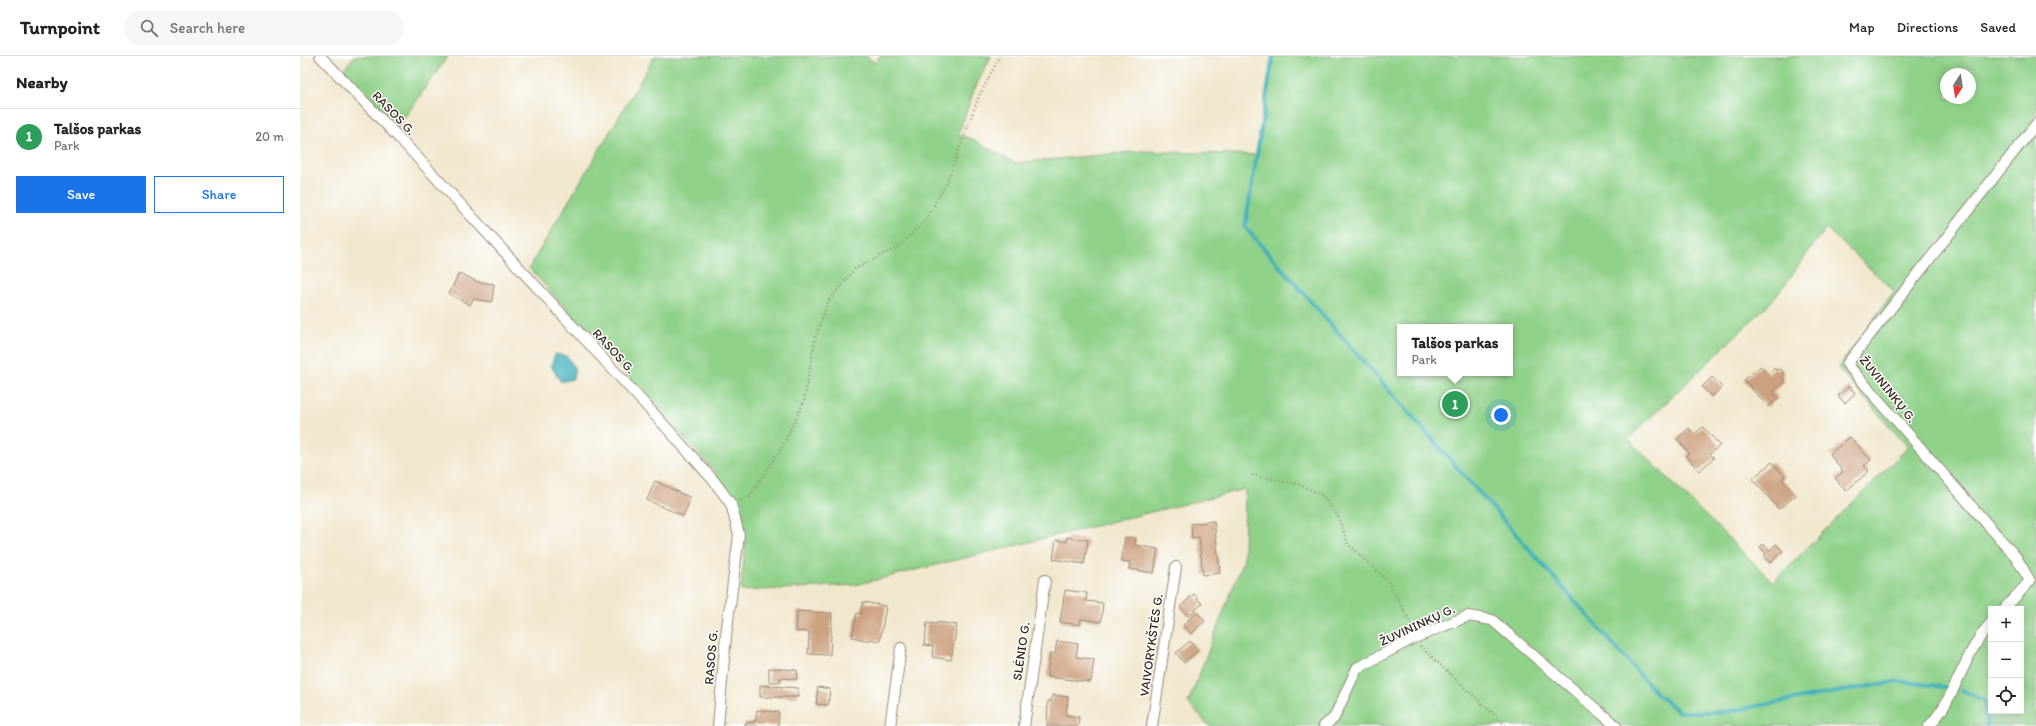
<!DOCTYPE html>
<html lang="en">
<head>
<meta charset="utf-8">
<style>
	:root { --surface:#fff; --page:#f6f6f6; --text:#222; --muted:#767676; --line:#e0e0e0; --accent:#1a73e8 }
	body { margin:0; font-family:Itim,sans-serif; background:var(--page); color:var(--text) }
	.controls { position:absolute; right:12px; bottom:12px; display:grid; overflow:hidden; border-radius:0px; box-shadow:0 2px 10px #0003 }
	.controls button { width:36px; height:36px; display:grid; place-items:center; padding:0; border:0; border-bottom:1px solid var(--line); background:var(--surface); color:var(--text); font:20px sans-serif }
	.compass { position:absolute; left:1640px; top:12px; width:36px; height:36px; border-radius:50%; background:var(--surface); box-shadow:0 2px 10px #0003; rotate:192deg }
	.you { position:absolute; left:1201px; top:359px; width:14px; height:14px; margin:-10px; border:3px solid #fff; border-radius:50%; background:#1a73e8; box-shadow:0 0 0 6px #1a73e833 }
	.badge { display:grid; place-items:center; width:26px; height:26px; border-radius:50%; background:var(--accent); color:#fff; font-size:13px; font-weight:700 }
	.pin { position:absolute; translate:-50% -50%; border:2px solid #fff; box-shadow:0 1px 4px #0006 }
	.popup { position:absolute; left:1097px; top:268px; width:116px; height:52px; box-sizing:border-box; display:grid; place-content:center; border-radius:0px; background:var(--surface); filter:drop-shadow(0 1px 3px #0005); font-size:13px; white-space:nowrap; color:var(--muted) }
	.popup b { font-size:15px; color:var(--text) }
	.popup::after { content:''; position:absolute; left:50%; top:100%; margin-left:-8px; border:8px solid transparent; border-top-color:var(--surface) }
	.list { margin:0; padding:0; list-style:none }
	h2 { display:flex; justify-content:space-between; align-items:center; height:52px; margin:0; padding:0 16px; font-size:17px }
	h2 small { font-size:13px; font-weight:400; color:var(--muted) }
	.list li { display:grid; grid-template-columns:26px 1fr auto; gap:12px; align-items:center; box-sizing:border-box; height:56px; padding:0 16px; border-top:1px solid var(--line) }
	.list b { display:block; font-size:15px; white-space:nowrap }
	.list p { margin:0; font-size:13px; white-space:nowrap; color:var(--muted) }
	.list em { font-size:13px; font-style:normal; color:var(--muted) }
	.actions { display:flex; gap:8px; padding:12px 16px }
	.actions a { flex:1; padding:9px 0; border:1px solid var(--accent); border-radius:0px; text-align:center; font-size:14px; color:var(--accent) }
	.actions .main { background:var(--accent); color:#fff }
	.icon { flex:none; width:22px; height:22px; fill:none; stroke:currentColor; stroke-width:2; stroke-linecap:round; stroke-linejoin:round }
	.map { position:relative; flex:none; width:1736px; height:670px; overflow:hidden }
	header { display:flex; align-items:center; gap:24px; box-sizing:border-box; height:56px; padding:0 20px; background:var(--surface); border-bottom:1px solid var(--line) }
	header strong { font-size:19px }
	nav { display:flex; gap:22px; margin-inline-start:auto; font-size:14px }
	.search { width:280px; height:36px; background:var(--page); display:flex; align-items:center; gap:10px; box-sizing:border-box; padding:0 14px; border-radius:22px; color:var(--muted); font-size:15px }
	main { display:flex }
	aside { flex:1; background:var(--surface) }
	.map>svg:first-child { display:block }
	.green { fill:#8fd189; stroke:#657e54; fill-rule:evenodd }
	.water { fill:#3eafb8; stroke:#3c6c6b }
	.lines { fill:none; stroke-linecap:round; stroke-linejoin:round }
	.stream { stroke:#3eafb8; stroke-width:4 }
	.building { fill:#cca180 }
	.minor-casing { stroke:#968876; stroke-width:12 }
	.path { stroke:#968876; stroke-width:2.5; stroke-dasharray:1 3; stroke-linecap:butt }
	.minor { stroke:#fff; stroke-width:10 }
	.labels { text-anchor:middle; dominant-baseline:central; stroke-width:3; stroke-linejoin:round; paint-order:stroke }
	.street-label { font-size:13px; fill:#3b2a1e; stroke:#fff }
</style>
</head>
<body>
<header>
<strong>Turnpoint</strong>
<div class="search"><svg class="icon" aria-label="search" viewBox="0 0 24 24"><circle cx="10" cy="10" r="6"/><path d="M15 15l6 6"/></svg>Search here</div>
<nav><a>Map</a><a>Directions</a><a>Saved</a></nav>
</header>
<main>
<aside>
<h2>Nearby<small></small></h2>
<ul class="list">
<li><span class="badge" style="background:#2e9e5b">1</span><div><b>Talšos parkas</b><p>Park</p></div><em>20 m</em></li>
</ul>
<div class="actions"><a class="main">Save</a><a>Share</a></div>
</aside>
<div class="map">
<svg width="1736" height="670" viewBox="0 0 1736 670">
	<rect width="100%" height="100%" fill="#fff"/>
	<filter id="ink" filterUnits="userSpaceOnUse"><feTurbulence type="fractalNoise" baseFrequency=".025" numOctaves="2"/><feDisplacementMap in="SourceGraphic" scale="8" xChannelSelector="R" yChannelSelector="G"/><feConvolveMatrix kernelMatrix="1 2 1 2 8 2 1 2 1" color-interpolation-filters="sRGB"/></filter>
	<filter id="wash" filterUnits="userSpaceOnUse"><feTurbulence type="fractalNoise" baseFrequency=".012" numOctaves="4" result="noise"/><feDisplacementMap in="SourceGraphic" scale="16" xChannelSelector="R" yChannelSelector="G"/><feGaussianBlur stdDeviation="0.9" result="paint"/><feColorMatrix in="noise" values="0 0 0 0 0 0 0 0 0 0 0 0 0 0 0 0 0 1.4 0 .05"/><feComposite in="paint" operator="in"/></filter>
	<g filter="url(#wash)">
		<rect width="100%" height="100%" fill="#f1e7cd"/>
		<!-- green -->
		<g class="green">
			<path d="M 54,0 L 148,0 L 97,72 L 43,15 Z"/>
			<path d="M 355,0 L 566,0 L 575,7 L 580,0 L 691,0 L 674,34 L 658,79 L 670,82 L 715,107 L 842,95 L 957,99 L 973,0 L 1736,0 L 1736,670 L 909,670 L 888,647 L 944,503 L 945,433 L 555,529 L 441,535 C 443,506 450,474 437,446 C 432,436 422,426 415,416 L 229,212 ZM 1646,18 L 1670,18 L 1670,42 L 1646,42 ZM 1526,172 L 1594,235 L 1538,312 L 1608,391 L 1473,526 L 1328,383 L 1475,242 ZM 1100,271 L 1210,271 L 1210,317 L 1100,317 ZM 1691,553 L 1721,553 L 1721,655 L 1691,655 Z"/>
		</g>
		<!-- water -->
		<path class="water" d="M 255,298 L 267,300 L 275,313 L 273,323 L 261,326 L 251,310 Z"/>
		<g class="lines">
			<!-- stream -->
			<g class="stream">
				<path d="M 973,0 L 945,171 L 1355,636 L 1379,656 L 1424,656 L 1598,625 L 1645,631"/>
				<path d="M 1662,634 L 1685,645 L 1687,670"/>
			</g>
		</g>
		<g id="blocks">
			<!-- building -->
			<g class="building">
				<path d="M 159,217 L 178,226 L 194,228 L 192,246 L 173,243 L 170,249 L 149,238 Z"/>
				<path d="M 1461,310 L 1468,318 L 1475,312 L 1476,314 L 1481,313 L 1484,317 L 1482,321 L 1485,325 L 1473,336 L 1478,342 L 1468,351 L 1444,324 Z"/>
				<path d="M 1412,321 L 1422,331 L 1412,341 L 1402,331 Z"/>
				<path d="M 1549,330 L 1555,337 L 1545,347 L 1538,340 Z"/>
				<path d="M 1403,371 L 1420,389 L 1410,398 L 1414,402 L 1399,415 L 1386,400 L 1389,397 L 1377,383 L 1389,372 L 1394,378 Z"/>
				<path d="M 1550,381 L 1571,404 L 1564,410 L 1569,415 L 1546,435 L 1535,422 L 1543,416 L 1530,398 Z"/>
				<path d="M 1472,406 L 1485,421 L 1482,423 L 1496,439 L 1479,453 L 1452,423 Z"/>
				<path d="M 355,425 L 391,442 L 383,460 L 347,444 Z"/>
				<path d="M 914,465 L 920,517 L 903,519 L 899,481 L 892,482 L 891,468 Z"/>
				<path d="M 767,481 L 788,484 L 784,508 L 753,503 L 756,484 L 767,486 Z"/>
				<path d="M 825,481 L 836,482 L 835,489 L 858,493 L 854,517 L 829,513 L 830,506 L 821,505 Z"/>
				<path d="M 1463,488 L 1470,494 L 1476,488 L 1483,495 L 1470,507 L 1464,501 L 1466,498 L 1460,491 Z"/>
				<path d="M 765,534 L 787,537 L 786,545 L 803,547 L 801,566 L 781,563 L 780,569 L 760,566 Z"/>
				<path d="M 894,538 L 902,548 L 888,560 L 880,551 Z"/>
				<path d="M 563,546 L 586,550 L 580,585 L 569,583 L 569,585 L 552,581 L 557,557 L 561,558 Z"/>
				<path d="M 497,555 L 532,557 L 530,599 L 508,598 L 509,576 L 496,575 Z"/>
				<path d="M 897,556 L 905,565 L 891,578 L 883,569 Z"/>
				<path d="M 637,566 L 657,569 L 651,604 L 632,601 L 633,590 L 624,589 L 627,567 L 637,568 Z"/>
				<path d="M 757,585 L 778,588 L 776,601 L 794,603 L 791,626 L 747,621 L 750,597 L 755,598 Z"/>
				<path d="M 890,585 L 898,594 L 884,607 L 876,597 Z"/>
				<path d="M 469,612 L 497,614 L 497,623 L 480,622 L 480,626 L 469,626 Z"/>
				<path d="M 460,629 L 498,632 L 498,641 L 460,641 Z"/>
				<path d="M 518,631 L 530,633 L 528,649 L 516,648 Z"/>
				<path d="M 752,639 L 768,641 L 766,659 L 779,661 L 778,670 L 747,670 L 748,645 L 751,645 Z"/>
				<path d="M 457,654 L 479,656 L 478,670 L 445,670 L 445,667 L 454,667 L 454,664 L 456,664 Z"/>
			</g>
		</g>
	</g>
	<g filter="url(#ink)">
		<use href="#blocks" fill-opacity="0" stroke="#968876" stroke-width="1"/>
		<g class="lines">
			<!-- minor casing -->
			<g class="minor-casing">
				<g id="minor">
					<path d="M 20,0 L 104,87 L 366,371 L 414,425 L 431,448 L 439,479 L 426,580 L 418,670"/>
					<path d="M 1704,553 L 1730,525 L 1716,501 L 1547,308 L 1736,68"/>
					<path d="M 590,670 L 601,592"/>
					<path d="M 724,670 L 745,524"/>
					<path d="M 852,670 L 876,511"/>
					<path d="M 1024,670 L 1034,662 L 1057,612 L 1112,583 L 1168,560 L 1192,564 L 1316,670"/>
					<path d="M 1629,670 C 1657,641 1663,597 1691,567"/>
				</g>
			</g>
			<!-- path -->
			<g class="path">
				<path d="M 952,419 L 998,428 L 1022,439 L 1038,460 L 1048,488 L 1087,524 L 1109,563 L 1111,573"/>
				<path d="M 441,444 L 449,441 L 482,391 L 504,346 L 515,282 L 528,245 L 555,213 L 598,191 L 625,165 L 647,126 L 679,40 L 700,0"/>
				<path d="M 1120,590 L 1206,670"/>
			</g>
			<!-- minor -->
			<use href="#minor" class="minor"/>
		</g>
	</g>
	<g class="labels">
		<!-- street labels -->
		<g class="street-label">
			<text transform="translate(94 57) rotate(46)">RASOS G.</text>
			<text transform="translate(314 295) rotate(47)">RASOS G.</text>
			<text transform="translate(1588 333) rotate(51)">ŽUVININKŲ G.</text>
			<text transform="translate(1117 569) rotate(-25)">ŽUVININKŲ G.</text>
			<text transform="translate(851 589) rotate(-82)">VAIVORYKŠTĖS G.</text>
			<text transform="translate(721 595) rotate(-82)">SLĖNIO G.</text>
			<text transform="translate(411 601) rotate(-85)">RASOS G.</text>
		</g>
	</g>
</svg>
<div class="controls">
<button>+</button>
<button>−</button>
<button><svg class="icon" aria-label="locate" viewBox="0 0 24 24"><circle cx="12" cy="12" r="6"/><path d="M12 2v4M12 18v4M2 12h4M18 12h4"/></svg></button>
</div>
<svg class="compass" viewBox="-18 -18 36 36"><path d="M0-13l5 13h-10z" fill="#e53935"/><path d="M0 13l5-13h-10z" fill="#767676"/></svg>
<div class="you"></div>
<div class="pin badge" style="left:1155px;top:348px;background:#2e9e5b">1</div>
<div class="popup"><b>Talšos parkas</b>Park</div>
</div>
</main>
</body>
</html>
